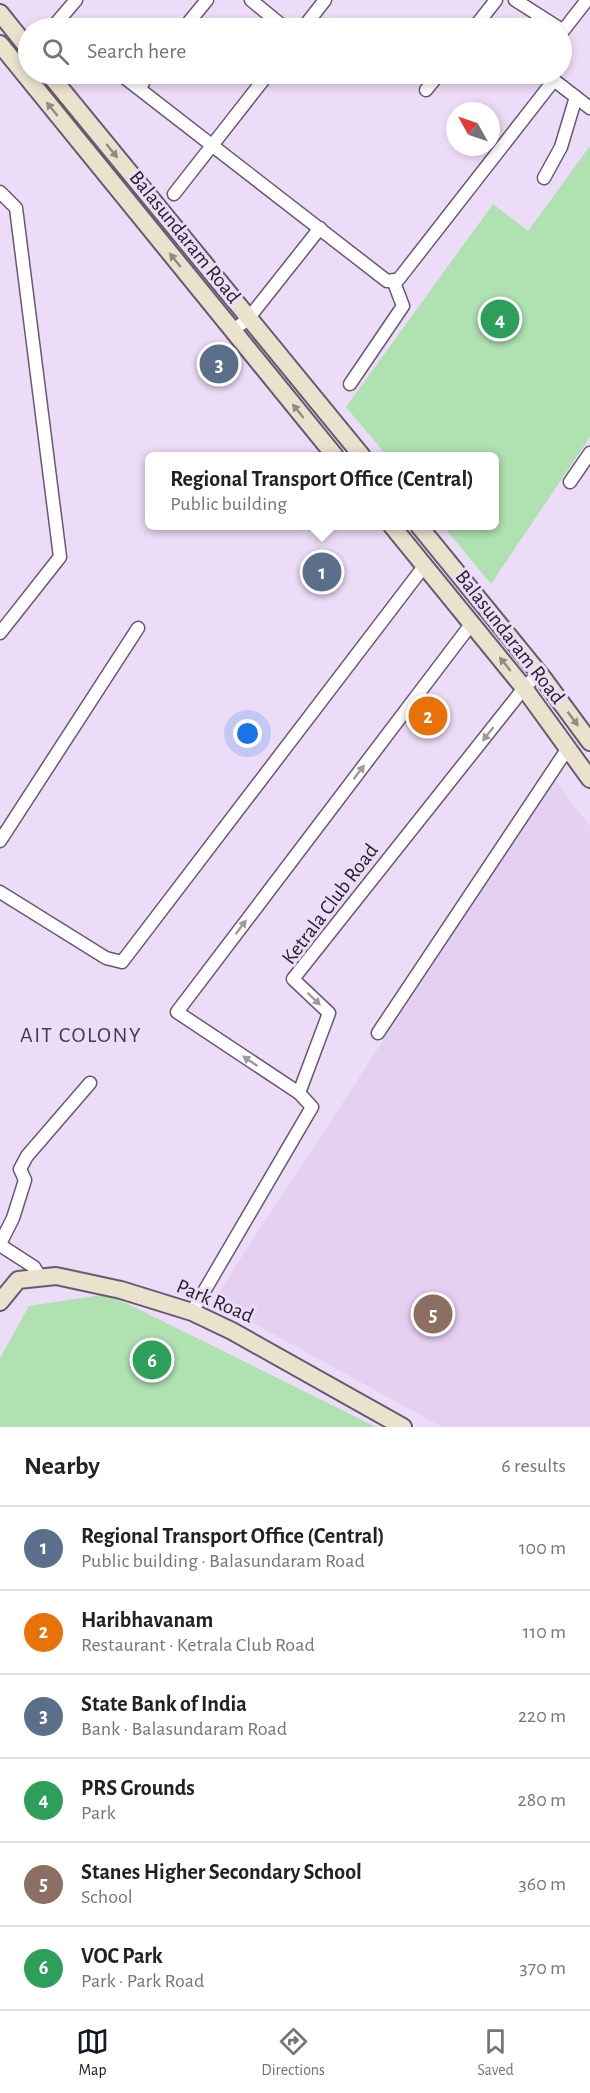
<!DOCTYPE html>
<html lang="en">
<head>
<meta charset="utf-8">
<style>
	:root { --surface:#fff; --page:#f6f6f6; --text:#222; --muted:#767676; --line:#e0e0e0; --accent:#111827 }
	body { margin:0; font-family:"Alegreya Sans",sans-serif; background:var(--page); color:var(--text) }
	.compass { position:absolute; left:446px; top:102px; width:54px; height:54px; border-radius:50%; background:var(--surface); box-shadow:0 3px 9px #0003; rotate:310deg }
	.you { position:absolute; left:248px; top:734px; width:21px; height:21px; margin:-15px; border:4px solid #fff; border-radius:50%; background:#1a73e8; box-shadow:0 0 0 9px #1a73e833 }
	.badge { display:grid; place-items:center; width:39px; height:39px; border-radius:50%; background:var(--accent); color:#fff; font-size:20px; font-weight:700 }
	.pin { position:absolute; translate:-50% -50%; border:3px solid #fff; box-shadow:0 2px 6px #0006 }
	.popup { position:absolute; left:145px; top:452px; width:354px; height:78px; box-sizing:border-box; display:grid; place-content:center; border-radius:9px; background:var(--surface); filter:drop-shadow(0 2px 4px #0005); font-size:20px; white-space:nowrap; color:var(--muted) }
	.popup b { font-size:22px; color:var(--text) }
	.popup::after { content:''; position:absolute; left:50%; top:100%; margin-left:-12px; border:12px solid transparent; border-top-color:var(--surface) }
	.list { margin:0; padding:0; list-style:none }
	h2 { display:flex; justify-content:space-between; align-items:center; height:78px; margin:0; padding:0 24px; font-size:26px }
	h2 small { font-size:20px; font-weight:400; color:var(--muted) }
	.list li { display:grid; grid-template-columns:39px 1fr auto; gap:18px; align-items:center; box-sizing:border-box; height:84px; padding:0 24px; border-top:2px solid var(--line) }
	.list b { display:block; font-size:22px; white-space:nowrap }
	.list p { margin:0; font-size:20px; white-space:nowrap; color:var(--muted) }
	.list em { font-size:20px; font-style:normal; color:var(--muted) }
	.icon { flex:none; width:33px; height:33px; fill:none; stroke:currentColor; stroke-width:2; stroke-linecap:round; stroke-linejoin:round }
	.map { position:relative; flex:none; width:590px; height:1427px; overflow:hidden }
	.search { position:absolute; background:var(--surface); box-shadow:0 3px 9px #0003; left:18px; right:18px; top:18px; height:66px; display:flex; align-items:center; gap:15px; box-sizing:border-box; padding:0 21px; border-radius:33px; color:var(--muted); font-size:22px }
	.sheet { height:582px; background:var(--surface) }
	nav { display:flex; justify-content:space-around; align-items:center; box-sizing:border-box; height:84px; border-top:2px solid var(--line); background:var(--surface); font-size:16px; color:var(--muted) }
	nav a { display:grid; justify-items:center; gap:3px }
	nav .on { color:var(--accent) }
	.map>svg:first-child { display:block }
	.built { fill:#e5d0f1 }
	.green { fill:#afe1b1 }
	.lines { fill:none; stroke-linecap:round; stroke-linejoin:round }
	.street-casing { stroke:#685971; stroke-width:15 }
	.secondary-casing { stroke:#685971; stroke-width:20 }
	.street { stroke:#fff; stroke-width:12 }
	.secondary { stroke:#eae2cd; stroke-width:16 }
	.oneway { fill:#928b84 }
	.oneway2 { fill:#9e9ba0 }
	.labels { text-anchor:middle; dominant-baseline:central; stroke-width:6; stroke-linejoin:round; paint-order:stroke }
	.street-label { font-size:21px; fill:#27212b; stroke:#eddcf7 }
	.neighbourhood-label { font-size:22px; letter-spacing:1.5px; fill:#46384d; stroke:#eddcf7 }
</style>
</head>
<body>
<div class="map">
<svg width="590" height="1427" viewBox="0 0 590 1427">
	<rect width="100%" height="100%" fill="#eddcf7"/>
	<!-- built -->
	<path class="built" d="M 554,779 L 590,827 L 590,1427 L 442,1427 L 213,1301 Z"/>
	<!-- green -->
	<g class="green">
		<path d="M 590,146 L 590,437 L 491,584 L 443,526 L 494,526 L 494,456 L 387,456 L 346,407 L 493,204 L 528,231 Z"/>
		<path d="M 108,1294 L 376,1427 L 0,1427 L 0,1358 L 29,1306 Z"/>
	</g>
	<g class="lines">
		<!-- street casing -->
		<g class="street-casing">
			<g id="street">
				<path d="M 251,0 L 285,28"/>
				<path d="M 515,0 L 559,28"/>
				<path d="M 52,28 L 76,0"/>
				<path d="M 184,28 L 207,0"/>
				<path d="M 303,28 L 325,0"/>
				<path d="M 474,28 L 496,0"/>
				<path d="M 562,32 L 587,0"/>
				<path d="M 120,74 L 387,281 L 398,280 L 554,80"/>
				<path d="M 546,74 L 590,108"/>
				<path d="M 140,89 L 147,74"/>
				<path d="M 426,90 L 439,74"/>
				<path d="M 544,178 L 561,147 L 576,97"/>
				<path d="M 0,192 L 16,208 L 60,557 L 0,633"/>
				<path d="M 174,194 L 268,74"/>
				<path d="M 232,331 L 248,319 L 320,228"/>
				<path d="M 350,384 L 403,306 L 393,280"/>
				<path d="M 570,482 L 590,453"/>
				<path d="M 0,841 L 138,628"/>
				<path d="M 0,892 L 106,958 L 122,962 L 425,565"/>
				<path d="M 378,1033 L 568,748"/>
				<path d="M 299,1093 L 329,1013 L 293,979 L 524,688 L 539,673"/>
				<path d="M 0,1244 L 13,1218 L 25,1180 L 20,1169 L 27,1156 L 90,1083"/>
				<path d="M 0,1245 L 34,1267 L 41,1278"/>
				<path d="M 192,1312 L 312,1107 L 299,1093 L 177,1012 L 472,623"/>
			</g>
		</g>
		<!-- secondary casing -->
		<g class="secondary-casing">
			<g id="secondary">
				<path d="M 0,13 L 28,48"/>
				<path d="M 0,44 L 335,456"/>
				<path d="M 49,74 L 362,456"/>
				<path d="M 392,526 L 524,688 L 590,779"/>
				<path d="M 419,526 L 543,678 L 590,742"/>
				<path d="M 0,1302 L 18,1280 L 56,1276 L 121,1290 L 192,1312 L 232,1331 L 403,1427"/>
			</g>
		</g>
		<!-- street -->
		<use href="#street" class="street"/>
		<!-- secondary -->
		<use href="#secondary" class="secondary"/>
	</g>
	<!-- one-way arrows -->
	<defs><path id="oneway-solid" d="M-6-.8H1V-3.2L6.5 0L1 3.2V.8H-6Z" transform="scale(1.5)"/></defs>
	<g class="oneway">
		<use href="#oneway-solid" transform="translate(52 109) rotate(-129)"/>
		<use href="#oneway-solid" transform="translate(112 151) rotate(51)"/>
		<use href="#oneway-solid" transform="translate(175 260) rotate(-129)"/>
		<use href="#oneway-solid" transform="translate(298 411) rotate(-129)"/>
		<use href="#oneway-solid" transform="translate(505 664) rotate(-129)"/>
		<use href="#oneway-solid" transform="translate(573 719) rotate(53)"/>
	</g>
	<g class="oneway2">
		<use href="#oneway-solid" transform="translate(488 734) rotate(128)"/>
		<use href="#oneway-solid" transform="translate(359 772) rotate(-53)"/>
		<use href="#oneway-solid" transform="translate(241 927) rotate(-53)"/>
		<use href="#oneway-solid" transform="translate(314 999) rotate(44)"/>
		<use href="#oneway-solid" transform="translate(250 1061) rotate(-146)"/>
	</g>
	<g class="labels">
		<!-- street labels -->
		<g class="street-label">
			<text transform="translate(185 237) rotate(51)">Balasundaram Road</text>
			<text transform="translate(510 637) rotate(52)">Balasundaram Road</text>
			<text transform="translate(330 904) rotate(-53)">Ketrala Club Road</text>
			<text transform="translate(215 1301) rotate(23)">Park Road</text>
		</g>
		<!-- neighbourhood labels -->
		<g class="neighbourhood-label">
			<text x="81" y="1035">AIT COLONY</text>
		</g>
	</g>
</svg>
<svg class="compass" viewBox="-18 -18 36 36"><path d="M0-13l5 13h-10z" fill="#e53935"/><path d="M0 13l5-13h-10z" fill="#767676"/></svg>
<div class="you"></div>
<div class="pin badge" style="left:322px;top:572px;background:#5c6f8a">1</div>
<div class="popup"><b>Regional Transport Office (Central)</b>Public building</div>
<div class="pin badge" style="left:428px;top:716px;background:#e8710a">2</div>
<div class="pin badge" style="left:219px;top:364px;background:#5c6f8a">3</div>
<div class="pin badge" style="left:500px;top:319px;background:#2e9e5b">4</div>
<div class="pin badge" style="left:433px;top:1314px;background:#8d6e63">5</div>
<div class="pin badge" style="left:152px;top:1360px;background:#2e9e5b">6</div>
<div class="search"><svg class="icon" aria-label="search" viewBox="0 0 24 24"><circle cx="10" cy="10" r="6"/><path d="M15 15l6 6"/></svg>Search here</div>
</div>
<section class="sheet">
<h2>Nearby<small>6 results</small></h2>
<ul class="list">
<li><span class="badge" style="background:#5c6f8a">1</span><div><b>Regional Transport Office (Central)</b><p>Public building · Balasundaram Road</p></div><em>100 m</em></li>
<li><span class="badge" style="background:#e8710a">2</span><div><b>Haribhavanam</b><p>Restaurant · Ketrala Club Road</p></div><em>110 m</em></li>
<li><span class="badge" style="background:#5c6f8a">3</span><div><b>State Bank of India</b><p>Bank · Balasundaram Road</p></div><em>220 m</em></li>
<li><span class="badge" style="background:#2e9e5b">4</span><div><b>PRS Grounds</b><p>Park</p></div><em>280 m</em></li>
<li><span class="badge" style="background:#8d6e63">5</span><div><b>Stanes Higher Secondary School</b><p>School</p></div><em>360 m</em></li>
<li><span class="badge" style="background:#2e9e5b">6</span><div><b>VOC Park</b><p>Park · Park Road</p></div><em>370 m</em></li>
</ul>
</section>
<nav>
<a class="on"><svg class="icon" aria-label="map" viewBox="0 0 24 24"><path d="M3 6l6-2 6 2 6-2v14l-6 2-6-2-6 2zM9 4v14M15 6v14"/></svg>Map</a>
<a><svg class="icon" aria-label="directions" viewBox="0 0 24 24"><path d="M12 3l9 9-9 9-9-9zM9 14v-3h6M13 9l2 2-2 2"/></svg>Directions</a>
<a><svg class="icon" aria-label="saved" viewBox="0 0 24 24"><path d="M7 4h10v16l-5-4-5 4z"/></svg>Saved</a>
</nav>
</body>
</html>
